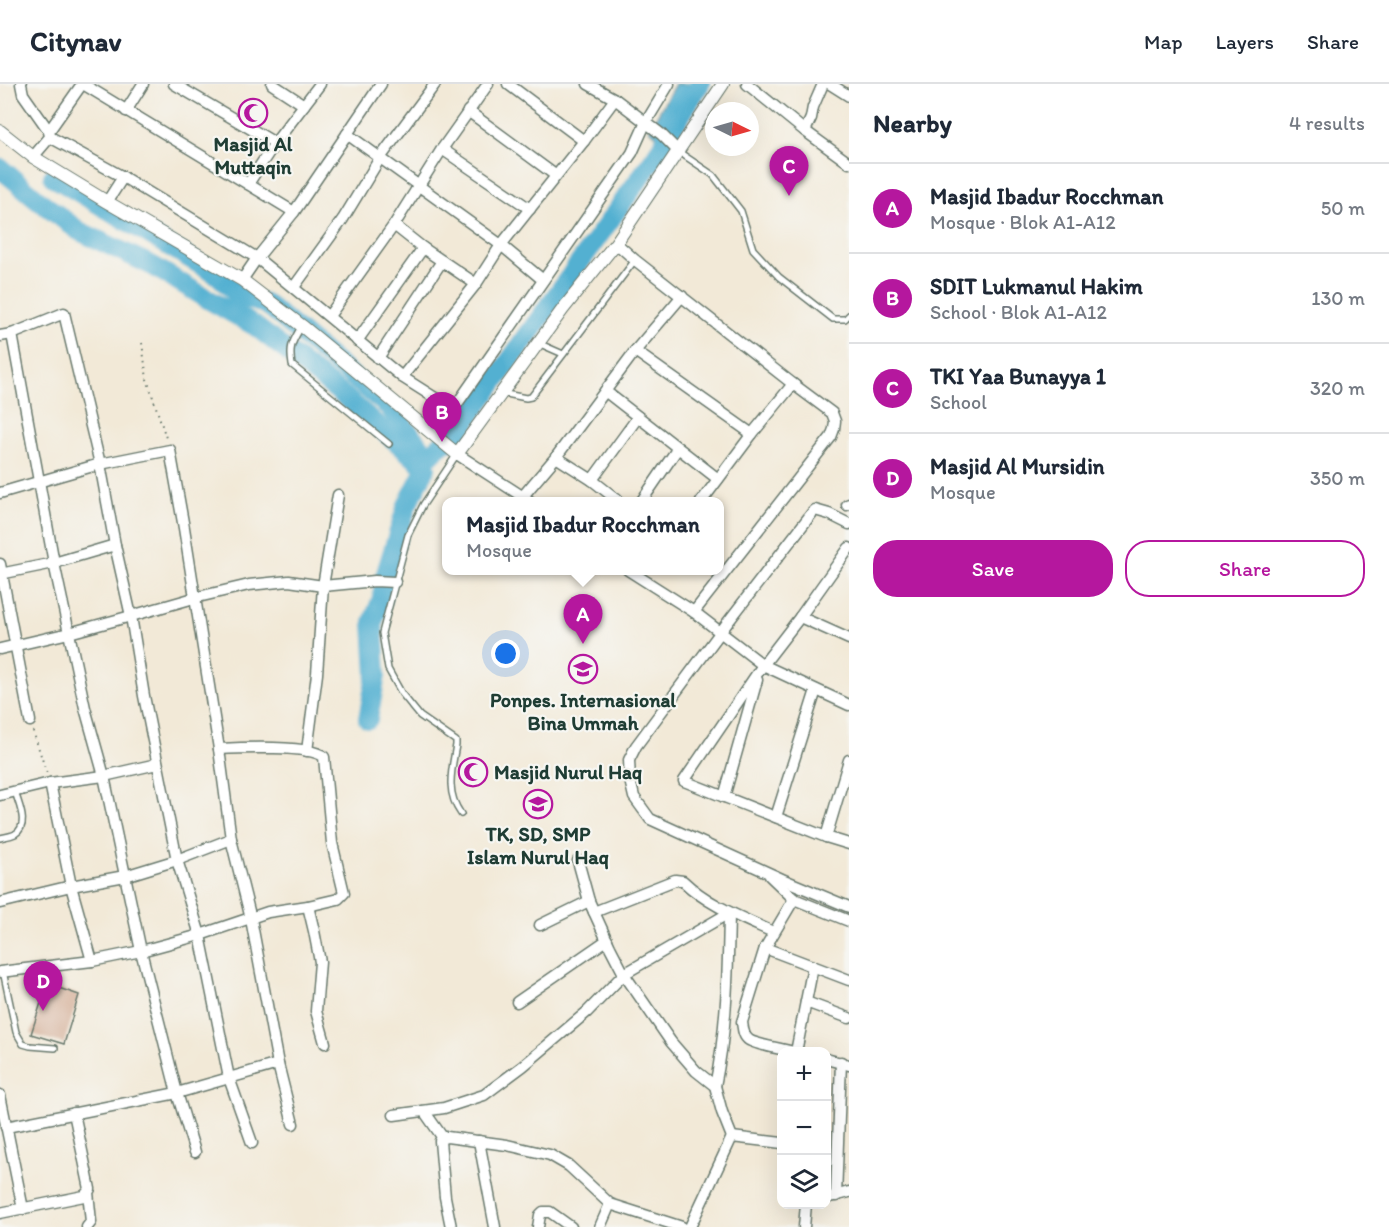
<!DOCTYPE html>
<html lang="en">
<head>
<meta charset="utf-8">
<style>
	:root { --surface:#fff; --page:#f2f2f3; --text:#1f2937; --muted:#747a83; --line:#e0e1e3; --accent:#b5179e }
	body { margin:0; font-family:Itim,sans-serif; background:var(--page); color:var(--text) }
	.controls { position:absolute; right:18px; bottom:18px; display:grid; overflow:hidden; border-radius:12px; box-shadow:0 6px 24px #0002 }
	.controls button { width:54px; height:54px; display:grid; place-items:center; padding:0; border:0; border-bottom:2px solid var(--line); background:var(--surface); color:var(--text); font:30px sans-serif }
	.compass { position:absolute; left:705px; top:18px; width:54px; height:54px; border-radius:50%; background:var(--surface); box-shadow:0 6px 24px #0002; rotate:95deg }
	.you { position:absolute; left:506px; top:570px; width:21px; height:21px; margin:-15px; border:4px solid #fff; border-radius:50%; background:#1a73e8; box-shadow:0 0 0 9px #1a73e833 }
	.badge { display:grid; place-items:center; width:39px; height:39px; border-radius:50%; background:var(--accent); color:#fff; font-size:20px; font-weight:700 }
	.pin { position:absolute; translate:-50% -50px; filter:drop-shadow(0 2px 3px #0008) }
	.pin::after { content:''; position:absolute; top:32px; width:21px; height:18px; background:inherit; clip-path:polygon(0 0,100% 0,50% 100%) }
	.popup { position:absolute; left:442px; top:413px; width:282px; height:78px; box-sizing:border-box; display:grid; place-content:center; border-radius:12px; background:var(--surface); filter:drop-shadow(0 2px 4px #0005); font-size:20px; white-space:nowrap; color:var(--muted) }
	.popup b { font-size:22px; color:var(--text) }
	.popup::after { content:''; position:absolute; left:50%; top:100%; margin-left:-12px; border:12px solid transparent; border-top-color:var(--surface) }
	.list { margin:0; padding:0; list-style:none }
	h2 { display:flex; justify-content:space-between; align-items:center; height:78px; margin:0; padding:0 24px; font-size:26px }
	h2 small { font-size:20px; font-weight:400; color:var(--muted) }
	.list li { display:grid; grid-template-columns:39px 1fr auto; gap:18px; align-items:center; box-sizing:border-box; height:90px; padding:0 24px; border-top:2px solid var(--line) }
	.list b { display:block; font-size:22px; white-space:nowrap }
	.list p { margin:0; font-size:20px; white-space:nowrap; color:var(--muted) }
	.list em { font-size:20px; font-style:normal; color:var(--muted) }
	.actions { display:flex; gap:12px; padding:18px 24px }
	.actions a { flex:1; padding:14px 0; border:2px solid var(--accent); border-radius:24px; text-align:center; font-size:21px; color:var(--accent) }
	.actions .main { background:var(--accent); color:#fff }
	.icon { flex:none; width:33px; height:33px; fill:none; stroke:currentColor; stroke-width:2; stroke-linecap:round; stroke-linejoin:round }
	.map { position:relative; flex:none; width:849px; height:1143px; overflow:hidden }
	header { display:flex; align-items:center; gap:36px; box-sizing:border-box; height:84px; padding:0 30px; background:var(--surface); border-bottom:2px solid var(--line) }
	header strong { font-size:28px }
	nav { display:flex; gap:33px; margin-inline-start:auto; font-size:21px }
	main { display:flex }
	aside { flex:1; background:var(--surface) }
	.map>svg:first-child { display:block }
	.water { fill:#53b0d1; stroke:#397682; stroke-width:1.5 }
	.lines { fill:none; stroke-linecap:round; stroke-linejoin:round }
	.river { stroke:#53b0d1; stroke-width:20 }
	.building { fill:#d0a58b }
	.service-casing { stroke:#69796d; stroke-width:8 }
	.minor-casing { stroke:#69796d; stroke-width:13 }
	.tertiary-casing { stroke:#69796d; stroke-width:14 }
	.path { stroke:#69796d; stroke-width:2; stroke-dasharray:1.5 4.5; stroke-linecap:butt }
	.service { stroke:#fff; stroke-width:5 }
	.minor { stroke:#fff; stroke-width:10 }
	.tertiary { stroke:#fff; stroke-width:12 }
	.labels { text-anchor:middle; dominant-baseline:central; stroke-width:4.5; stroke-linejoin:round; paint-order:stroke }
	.poi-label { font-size:20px; font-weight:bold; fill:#1f3d34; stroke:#f6f6f2 }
</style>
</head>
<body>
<header>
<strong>Citynav</strong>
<nav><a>Map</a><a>Layers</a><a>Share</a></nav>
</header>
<main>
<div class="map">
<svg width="849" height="1143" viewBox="0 0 849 1143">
	<rect width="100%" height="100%" fill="#f6f6f2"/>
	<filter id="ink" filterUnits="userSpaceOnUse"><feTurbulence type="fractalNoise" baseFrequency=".0167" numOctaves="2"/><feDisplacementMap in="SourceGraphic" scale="12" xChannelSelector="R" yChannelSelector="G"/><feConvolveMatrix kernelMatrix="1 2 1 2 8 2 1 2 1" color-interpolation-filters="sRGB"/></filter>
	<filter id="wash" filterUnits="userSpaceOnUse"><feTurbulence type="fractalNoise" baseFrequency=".008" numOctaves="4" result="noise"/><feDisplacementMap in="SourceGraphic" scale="24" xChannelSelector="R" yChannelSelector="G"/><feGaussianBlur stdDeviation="1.35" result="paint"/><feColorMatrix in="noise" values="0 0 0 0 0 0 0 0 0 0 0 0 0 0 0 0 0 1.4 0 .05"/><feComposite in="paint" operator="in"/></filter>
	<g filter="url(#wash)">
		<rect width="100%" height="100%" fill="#f2e9d7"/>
		<!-- water -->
		<path class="water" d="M 675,0 L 709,0 L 669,61 L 649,46 Z"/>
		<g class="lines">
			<!-- river -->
			<g class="river">
				<path d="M 0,84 L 42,119 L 79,147 L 153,182 L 206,214 L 255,242 L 344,312 L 426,384 L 407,421 L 384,496 L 382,514 L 373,538 L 376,591 L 368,635"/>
				<path d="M 53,93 L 219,192 L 240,213 L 266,220 L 389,323 L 428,373 L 443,359 L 453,356 L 655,73 L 700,0"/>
			</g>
		</g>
		<g id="blocks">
			<!-- building -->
			<path class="building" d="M 47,900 L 79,911 L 64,960 L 31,950 Z"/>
		</g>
	</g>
	<g filter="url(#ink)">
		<use href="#blocks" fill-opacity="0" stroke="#69796d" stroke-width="1.5"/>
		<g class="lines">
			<!-- service casing -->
			<g class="service-casing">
				<g id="service">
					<path d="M 679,68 L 713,91 L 741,127 L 753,165 L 779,193 L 833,235 L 845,235 L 849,231"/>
					<path d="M 301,243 C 292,259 289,262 292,281 L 389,360"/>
					<path d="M 538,259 L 563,270"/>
					<path d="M 501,309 L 526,314 L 531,313 L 635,176"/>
					<path d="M 457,370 L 423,421 L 408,451 L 382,549 L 388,585 L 402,610 L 420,632 L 456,657 L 456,661 C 452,685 445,708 461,730"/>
					<path d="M 0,754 C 4,753 11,752 15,750 C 30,741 18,720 15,707"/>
					<path d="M 3,887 L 16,948 L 23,960 L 30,962 L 55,964"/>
				</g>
			</g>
			<!-- minor casing -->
			<g class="minor-casing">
				<g id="minor">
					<path d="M 21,0 L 23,10 L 49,47"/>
					<path d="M 83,0 L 294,128"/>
					<path d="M 174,0 L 275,59"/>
					<path d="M 272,0 L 304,21"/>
					<path d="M 508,0 L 584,57"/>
					<path d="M 588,0 L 615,15 L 661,50 L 678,67"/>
					<path d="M 747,0 L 805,47 L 849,79"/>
					<path d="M 830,0 L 849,12"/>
					<path d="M 126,27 L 143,0"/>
					<path d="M 468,27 L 555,91"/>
					<path d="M 805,47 L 811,34 L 813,23 L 823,0"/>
					<path d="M 347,50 L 501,161 L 543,196"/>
					<path d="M 50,53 L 123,93 L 257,174 L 402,293 L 443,319 L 448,321 L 457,320 L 632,69 L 646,38 L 669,0"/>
					<path d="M 442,65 L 530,125"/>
					<path d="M 33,73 L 50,53 L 49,47 L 82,0"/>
					<path d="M 248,100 L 275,59 L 320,0"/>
					<path d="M 107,118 L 123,93"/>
					<path d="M 394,141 L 423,164 L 476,200"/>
					<path d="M 616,159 L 635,176 L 793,300 L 832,329 L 835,337 L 834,345 L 831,353 L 694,528"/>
					<path d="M 242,196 L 257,174 L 294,128 L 381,0"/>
					<path d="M 294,203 L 343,135 L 380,74 L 435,0"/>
					<path d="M 329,232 L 394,141 L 442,65 L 488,0"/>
					<path d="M 12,250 L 54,479 L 85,624 L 104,692 L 141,867 L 177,1009 L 195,1068"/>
					<path d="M 0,252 L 12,250 L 64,229 L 100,380 L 115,461 L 131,532 L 144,612 L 177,776 L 200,851 L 229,994 L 252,1059"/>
					<path d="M 357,257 L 423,164"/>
					<path d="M 635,267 L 752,350"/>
					<path d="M 378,274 L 442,177"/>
					<path d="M 402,293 L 476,200 L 501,161 L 584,57 L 615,15"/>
					<path d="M 605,307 L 718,395"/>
					<path d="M 457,370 L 531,418"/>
					<path d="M 556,373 L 592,396 L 620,418"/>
					<path d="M 592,396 L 638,333"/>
					<path d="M 0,409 L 100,380 L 170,366 L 184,444 L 219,665 L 231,755 L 251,835 L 278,980 L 293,1040"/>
					<path d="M 523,412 L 556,373 L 635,267 L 682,212"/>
					<path d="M 641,418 L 678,364"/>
					<path d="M 701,418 L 752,350 L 793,300"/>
					<path d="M 847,421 L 849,420"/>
					<path d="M 849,440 L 829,430 L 815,426 L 812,429 L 728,538 L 636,662 L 629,676 L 630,696 L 634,713 L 650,735 L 782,795 L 849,823"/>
					<path d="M 849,464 L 800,533 L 763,581 L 684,697 L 826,753 L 849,760"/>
					<path d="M 0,480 L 30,637"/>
					<path d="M 628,486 L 694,528 L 763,581 L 849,621"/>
					<path d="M 0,490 L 54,479 L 115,461"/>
					<path d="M 800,533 L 849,555"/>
					<path d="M 0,565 L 69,549 L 131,532 L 194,514 L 249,501 L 289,497 L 323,502 L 375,497 L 395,498"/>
					<path d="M 307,667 L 317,590 L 323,502 L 338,411"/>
					<path d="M 50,699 L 71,802 L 92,877"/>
					<path d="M 0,711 L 50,699 L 104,692 L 157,680"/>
					<path d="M 724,713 L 757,596"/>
					<path d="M 776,733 L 816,606"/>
					<path d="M 826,753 L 849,676"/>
					<path d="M 578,777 L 589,817 L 610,863 L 624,890 L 671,958 L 696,987 L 715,1002 L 722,1028 L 732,1053"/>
					<path d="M 770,792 L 794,815 L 849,837"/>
					<path d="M 794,815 L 765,864 L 849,896"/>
					<path d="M 0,819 L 71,802 L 125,792 L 177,776 L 231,755"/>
					<path d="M 308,822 L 314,847 L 320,878 L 316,927 L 325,959"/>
					<path d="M 594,828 L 675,796 L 683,797 C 708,821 742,834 773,848"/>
					<path d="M 540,841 L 589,817"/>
					<path d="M 765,864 L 742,938 C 743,944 743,952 749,956 C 756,961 784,965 793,968"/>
					<path d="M 0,888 L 92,877 L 141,867 L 200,851 L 268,828 L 308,822 L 338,815 L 344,809 L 332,759 L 324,673 C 311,661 239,664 219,665"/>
					<path d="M 517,918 L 607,856"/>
					<path d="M 806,918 L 849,934"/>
					<path d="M 796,968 L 813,882"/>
					<path d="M 826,975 L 849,981"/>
					<path d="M 715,1002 C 727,945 728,887 729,829"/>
					<path d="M 0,1011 L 23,1125"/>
					<path d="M 424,1027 L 443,1054"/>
					<path d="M 74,1029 L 90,1105 L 88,1108 L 91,1138 L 87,1143"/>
					<path d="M 394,1031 L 444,1024 L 484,1011 L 523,982 L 587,928 L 624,890 L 729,829"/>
					<path d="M 6,1043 L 177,1009 L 278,980"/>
					<path d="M 479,1057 L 495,1143"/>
					<path d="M 836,1112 L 841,978"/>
					<path d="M 826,1114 L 849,1108"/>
					<path d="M 0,1129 L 84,1112 L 88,1108"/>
					<path d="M 451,1143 L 445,1113 L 440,1057 L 443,1054 L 447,1053 L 507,1061 L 550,1071 L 569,1082 L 610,1120 L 682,1143"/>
					<path d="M 538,1143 L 540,1131 L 543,1128 L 550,1128 L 571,1143"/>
					<path d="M 600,1143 L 610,1120"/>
					<path d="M 690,1143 L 732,1053 L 782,1059"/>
					<path d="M 804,1143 L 806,1120"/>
				</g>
			</g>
			<!-- tertiary casing -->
			<g class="tertiary-casing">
				<path id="tertiary" d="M 0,47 L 33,73 L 107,118 L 242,196 L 302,242 L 457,370 L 563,225 L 616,159 L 723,0"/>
			</g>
			<!-- path -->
			<g class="path">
				<path d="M 142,259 L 147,295 L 167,357"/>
				<path d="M 33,647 L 47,690"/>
			</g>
			<!-- service -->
			<use href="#service" class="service"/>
			<!-- minor -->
			<use href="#minor" class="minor"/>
			<!-- tertiary -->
			<use href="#tertiary" class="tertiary"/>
		</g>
	</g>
	<!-- icons -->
	<defs>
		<g id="mosque-ring" transform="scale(1.5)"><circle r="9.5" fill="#f6f6f2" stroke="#b5179e" stroke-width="1.5"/><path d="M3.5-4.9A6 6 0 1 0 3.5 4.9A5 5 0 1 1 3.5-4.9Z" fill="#b5179e"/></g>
		<g id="school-ring" transform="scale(1.5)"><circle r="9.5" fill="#f6f6f2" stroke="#b5179e" stroke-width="1.5"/><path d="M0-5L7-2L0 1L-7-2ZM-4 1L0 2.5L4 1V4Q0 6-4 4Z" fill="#b5179e"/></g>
	</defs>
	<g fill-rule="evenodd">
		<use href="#mosque-ring" x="253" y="29"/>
		<use href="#school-ring" x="583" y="585"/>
		<use href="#mosque-ring" x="473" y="688"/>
		<use href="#school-ring" x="538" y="720"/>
	</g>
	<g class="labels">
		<!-- poi labels -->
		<g class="poi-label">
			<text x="253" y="60">Masjid Al<tspan x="253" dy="23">Muttaqin</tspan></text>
			<text x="583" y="616">Ponpes. Internasional<tspan x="583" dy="23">Bina Ummah</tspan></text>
			<text x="494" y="688" text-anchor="start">Masjid Nurul Haq</text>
			<text x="538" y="750">TK, SD, SMP<tspan x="538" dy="23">Islam Nurul Haq</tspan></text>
		</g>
	</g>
</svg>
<div class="controls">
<button>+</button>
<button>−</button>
<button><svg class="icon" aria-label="layers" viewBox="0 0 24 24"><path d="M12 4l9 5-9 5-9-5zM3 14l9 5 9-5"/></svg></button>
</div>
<svg class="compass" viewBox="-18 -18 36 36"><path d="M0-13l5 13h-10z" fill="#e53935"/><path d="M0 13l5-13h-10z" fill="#747a83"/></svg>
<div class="you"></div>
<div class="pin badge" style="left:583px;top:560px">A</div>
<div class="popup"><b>Masjid Ibadur Rocchman</b>Mosque</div>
<div class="pin badge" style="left:442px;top:358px">B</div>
<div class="pin badge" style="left:789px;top:112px">C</div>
<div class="pin badge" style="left:43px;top:927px">D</div>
</div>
<aside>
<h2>Nearby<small>4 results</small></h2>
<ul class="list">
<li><span class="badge">A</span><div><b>Masjid Ibadur Rocchman</b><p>Mosque · Blok A1-A12</p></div><em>50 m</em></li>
<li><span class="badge">B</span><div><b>SDIT Lukmanul Hakim</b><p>School · Blok A1-A12</p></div><em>130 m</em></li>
<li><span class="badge">C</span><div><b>TKI Yaa Bunayya 1</b><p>School</p></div><em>320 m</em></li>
<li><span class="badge">D</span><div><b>Masjid Al Mursidin</b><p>Mosque</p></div><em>350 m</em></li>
</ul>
<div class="actions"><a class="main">Save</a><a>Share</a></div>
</aside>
</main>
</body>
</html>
